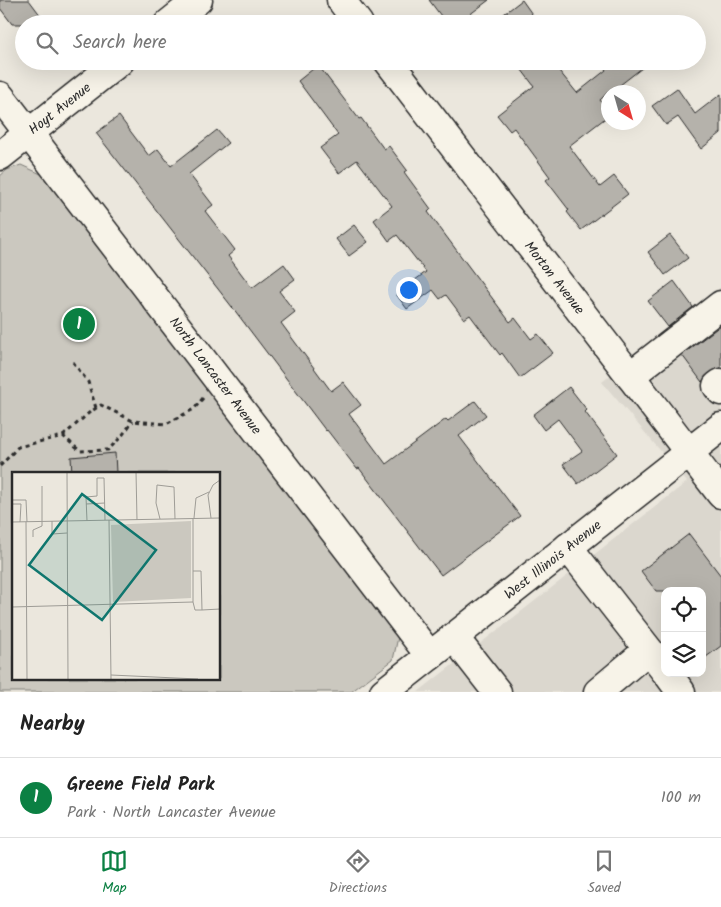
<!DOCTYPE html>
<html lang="en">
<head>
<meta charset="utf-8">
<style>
	:root { --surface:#fff; --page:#f6f6f6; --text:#222; --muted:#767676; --line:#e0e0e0; --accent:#0b8043 }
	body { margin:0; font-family:Kalam,sans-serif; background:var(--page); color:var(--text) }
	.controls { position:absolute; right:15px; bottom:15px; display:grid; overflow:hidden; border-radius:10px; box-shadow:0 5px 20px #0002 }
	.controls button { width:45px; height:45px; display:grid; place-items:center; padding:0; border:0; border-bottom:1px solid var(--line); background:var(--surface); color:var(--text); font:25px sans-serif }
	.compass { position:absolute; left:601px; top:85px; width:45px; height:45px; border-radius:50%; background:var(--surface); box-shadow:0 5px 20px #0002; rotate:143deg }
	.you { position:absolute; left:408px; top:289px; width:18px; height:18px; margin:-12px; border:4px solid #fff; border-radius:50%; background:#1a73e8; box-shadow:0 0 0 8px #1a73e833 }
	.badge { display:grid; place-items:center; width:32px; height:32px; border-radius:50%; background:var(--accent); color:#fff; font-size:16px; font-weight:700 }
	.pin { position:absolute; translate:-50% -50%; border:2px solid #fff; box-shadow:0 1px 5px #0006 }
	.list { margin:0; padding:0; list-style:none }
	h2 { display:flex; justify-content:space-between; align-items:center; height:65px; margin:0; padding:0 20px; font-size:21px }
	h2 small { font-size:16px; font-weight:400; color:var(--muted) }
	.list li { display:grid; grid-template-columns:32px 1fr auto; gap:15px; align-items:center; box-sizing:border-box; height:80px; padding:0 20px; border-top:1px solid var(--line) }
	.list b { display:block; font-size:19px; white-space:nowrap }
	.list p { margin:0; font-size:16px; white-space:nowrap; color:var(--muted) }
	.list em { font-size:16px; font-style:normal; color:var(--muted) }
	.icon { flex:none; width:28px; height:28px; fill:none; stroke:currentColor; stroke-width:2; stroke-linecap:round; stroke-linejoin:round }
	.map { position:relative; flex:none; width:721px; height:692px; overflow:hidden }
	.search { position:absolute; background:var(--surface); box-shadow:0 5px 20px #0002; left:15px; right:15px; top:15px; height:55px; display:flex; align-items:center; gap:12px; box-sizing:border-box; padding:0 18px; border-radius:28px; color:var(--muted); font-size:19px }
	.sheet { height:145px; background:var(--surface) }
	nav { display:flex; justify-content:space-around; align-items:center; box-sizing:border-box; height:70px; border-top:1px solid var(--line); background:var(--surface); font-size:14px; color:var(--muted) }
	nav a { display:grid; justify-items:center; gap:2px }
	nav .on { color:var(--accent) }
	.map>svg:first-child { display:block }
	.built { fill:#dbd7ce; fill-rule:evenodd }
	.green { fill:#cbc8bf; stroke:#7b7a75; fill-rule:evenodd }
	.building { fill:#b5b2ab; stroke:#2b2b2b }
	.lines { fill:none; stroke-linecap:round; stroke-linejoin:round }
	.minor-casing { stroke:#2b2b2b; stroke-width:31 }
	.major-casing { stroke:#2b2b2b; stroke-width:31 }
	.path { stroke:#2b2b2b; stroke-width:3; stroke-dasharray:4 4; stroke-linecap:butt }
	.minor { stroke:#f7f3e8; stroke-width:28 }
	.major { stroke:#f7f3e8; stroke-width:28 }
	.labels { text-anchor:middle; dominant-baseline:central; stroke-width:4; stroke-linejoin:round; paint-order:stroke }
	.street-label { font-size:14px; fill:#2b2b2b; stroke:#f7f3e8 }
	.inset-road { fill:none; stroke:#9e9c96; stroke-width:1 }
	.view { fill:#0f766e; fill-opacity:0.15; stroke:#0f766e; stroke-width:2.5 }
	.inset-edge { fill:none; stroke:#2b2b2b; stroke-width:2.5 }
</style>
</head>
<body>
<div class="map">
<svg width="721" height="692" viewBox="0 0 721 692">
	<rect width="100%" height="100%" fill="#ebe7dd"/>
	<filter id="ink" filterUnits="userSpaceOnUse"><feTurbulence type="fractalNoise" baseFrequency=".02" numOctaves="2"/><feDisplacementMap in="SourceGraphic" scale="10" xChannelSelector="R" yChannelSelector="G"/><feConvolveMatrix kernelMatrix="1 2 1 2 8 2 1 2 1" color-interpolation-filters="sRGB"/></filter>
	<g filter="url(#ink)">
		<!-- built -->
		<path class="built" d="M 721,287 L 721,692 L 418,692 L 687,482 L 602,382 ZM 665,591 L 702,591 L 702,673 L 665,673 Z"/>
		<!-- green -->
		<path class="green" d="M 21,165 L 41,174 L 398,637 L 393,660 L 351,692 L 0,692 L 0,176 L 7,170 ZM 14,473 L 219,473 L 219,678 L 14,678 Z"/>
		<!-- building -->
		<g class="building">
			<path d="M 0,0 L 29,0 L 47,24 L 12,24 L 0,8 Z"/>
			<path d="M 429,0 L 489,0 L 457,24 L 447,24 Z"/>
			<path d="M 522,0 L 539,24 L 491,24 Z"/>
			<path d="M 515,61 L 551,61 L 577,93 L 606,70 L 599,61 L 651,61 L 611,92 L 608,92 L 600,100 L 608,111 L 608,116 L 569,146 L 600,187 L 614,176 L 628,194 L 581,230 L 567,212 L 569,210 L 546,180 L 550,177 L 514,128 L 510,131 L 497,115 L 534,86 Z"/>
			<path d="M 318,65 L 359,119 L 361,118 L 384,149 L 389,146 L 407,170 L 404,172 L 431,209 L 428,212 L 510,322 L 515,318 L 531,339 L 538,334 L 553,353 L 520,378 L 502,353 L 500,355 L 470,315 L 464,319 L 446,295 L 440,299 L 433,290 L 407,309 L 396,294 L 426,272 L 397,235 L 389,241 L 374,220 L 392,206 L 357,160 L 339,173 L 320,148 L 338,135 L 298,81 Z"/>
			<path d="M 677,88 L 695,114 L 721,94 L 721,133 L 701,149 L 678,117 L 666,125 L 652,106 Z"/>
			<path d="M 119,116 L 149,156 L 158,149 L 171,166 L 217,130 L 228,143 L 189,174 L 213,205 L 205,211 L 235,250 L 228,256 L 252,288 L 284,264 L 295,279 L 279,291 L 295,312 L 281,323 L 331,391 L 343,382 L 361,405 L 349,414 L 386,464 L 446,419 L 448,421 L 475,401 L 486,415 L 459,436 L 520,516 L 441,575 L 359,468 L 357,469 L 327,430 L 326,431 L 236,312 L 96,133 Z"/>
			<path d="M 354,225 L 368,242 L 349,256 L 336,239 Z"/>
			<path d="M 670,235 L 688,258 L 665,275 L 648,252 Z"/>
			<path d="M 674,281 L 693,307 L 668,327 L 648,301 Z"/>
			<path d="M 721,325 L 721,368 L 708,374 L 702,382 L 682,355 Z"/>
			<path d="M 569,387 L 587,410 L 585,412 L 617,454 L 578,484 L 563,464 L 582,451 L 558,419 L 544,430 L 533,415 Z"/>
			<path d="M 115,453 L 116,473 L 72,473 L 71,457 Z"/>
			<path d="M 689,534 L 721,576 L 721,646 L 702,660 L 702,591 L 656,591 L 641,571 Z"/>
		</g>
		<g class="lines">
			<!-- minor casing -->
			<g class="minor-casing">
				<g id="minor">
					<path d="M 341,0 L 359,24"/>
					<path d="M 168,24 L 198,0"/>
					<path d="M 388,61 L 721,494"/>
					<path d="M 0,96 L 430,656"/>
					<path d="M 0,156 L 120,61"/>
					<path d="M 630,376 L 721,305"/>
					<path d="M 721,383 L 717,386 L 721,391"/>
					<path d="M 568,547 L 665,671"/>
					<path d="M 454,637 L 497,692"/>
					<path d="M 667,673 L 681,692"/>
					<path d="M 598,692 L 648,650"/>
				</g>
			</g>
			<!-- major casing -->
			<g class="major-casing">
				<path id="major" d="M 384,692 L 721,427"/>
			</g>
			<!-- path -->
			<g class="path">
				<path d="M 73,362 L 88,382 L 96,408"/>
				<path d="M 63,436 L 90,412 L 101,405 L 133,421 L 166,424 L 194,409 L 203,398"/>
				<path d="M 0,466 L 18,447 L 63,436 L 80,451 L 108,450 L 121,437 L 133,421"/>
			</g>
			<!-- minor -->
			<use href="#minor" class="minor"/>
			<!-- major -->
			<use href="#major" class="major"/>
		</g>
	</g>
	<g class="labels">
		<!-- street labels -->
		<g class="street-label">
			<text transform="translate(60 109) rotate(-38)">Hoyt Avenue</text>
			<text transform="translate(554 278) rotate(52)">Morton Avenue</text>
			<text transform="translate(215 376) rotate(53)">North Lancaster Avenue</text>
			<text transform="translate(553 560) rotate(-38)">West Illinois Avenue</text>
		</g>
	</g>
	<!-- overview -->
	<g transform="translate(12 472)">
		<rect width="208" height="208" fill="#ebe7dd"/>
		<path d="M 179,49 L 179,126 L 101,130 L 99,53 Z" fill="#cbc8bf"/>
		<path class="inset-road" d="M 55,0 L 56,207M 124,0 L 125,48M 0,28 L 14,28 L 15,50M 0,32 L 9,32 L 8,50M 74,32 L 93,31M 181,46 L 181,130 L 183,138 L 190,138 L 189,99 L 181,99M 182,46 L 184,26 L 197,20M 199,46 L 196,23 L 201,13 L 208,8M 148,47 L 144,31 L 145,13 L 162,15 L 163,47M 97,48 L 99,207M 40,49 L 40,62 L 55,61M 75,49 L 74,25 L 85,24 L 85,6 L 92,6 L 93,48M 0,50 L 208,46M 14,50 L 15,207M 21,65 L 21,58 L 30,54 L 30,14M 0,135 L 181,130M 190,138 L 208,137M 99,203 L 186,207"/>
		<path class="view" d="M 70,22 L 144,78 L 90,148 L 17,93 Z"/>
		<rect width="208" height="208" class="inset-edge"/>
	</g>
</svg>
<div class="controls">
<button><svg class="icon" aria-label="locate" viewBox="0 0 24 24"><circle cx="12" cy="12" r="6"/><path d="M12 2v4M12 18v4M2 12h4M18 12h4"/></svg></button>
<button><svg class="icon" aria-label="layers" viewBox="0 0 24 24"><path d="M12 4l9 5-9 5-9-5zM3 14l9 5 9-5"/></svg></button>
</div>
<svg class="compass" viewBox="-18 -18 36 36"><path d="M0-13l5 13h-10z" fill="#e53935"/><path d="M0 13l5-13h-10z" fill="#767676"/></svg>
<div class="you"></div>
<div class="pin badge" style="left:79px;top:324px">1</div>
<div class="search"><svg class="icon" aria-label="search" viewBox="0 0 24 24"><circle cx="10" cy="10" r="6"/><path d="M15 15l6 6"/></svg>Search here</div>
</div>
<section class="sheet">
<h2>Nearby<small></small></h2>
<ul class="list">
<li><span class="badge">1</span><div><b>Greene Field Park</b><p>Park · North Lancaster Avenue</p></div><em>100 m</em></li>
</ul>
</section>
<nav>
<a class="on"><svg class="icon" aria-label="map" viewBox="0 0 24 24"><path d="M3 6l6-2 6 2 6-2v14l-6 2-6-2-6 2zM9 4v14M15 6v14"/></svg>Map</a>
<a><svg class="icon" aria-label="directions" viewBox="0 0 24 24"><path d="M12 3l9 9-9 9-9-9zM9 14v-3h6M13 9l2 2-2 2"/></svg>Directions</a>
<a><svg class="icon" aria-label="saved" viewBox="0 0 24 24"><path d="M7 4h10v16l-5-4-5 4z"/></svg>Saved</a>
</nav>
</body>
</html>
